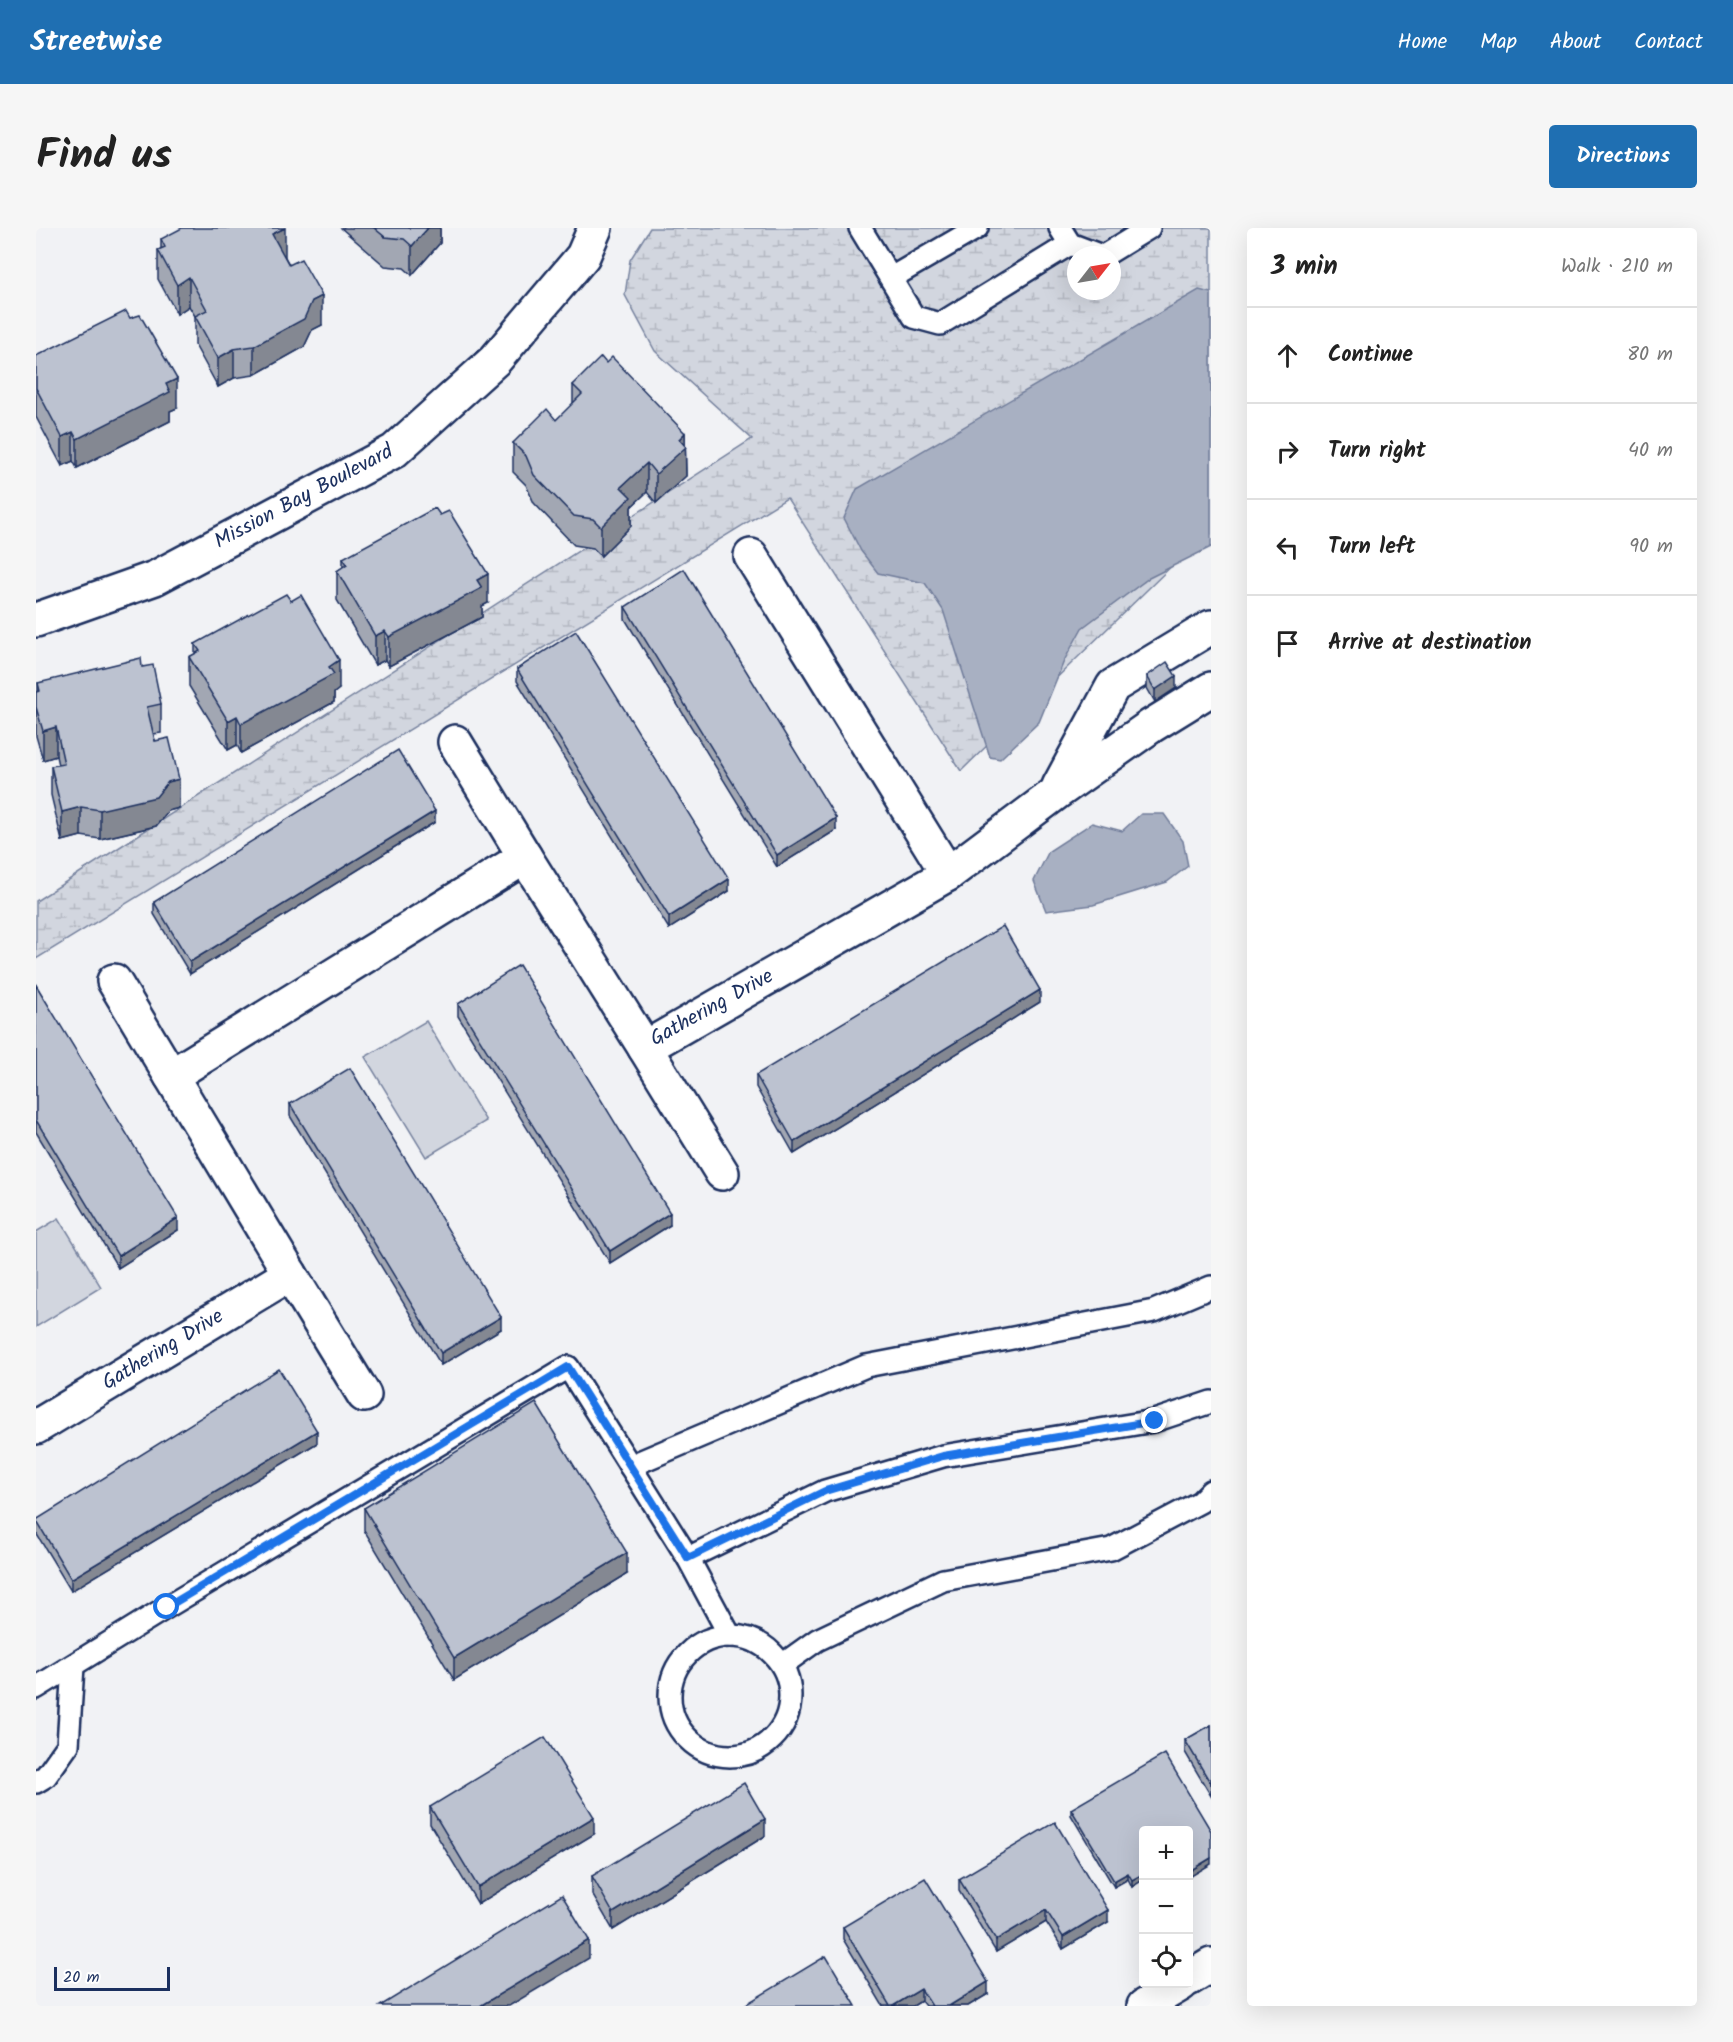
<!DOCTYPE html>
<html lang="en">
<head>
<meta charset="utf-8">
<style>
	:root { --surface:#fff; --page:#f6f6f6; --text:#222; --muted:#767676; --line:#e0e0e0; --accent:#1f6fb2 }
	body { margin:0; font-family:Kalam,sans-serif; background:var(--page); color:var(--text) }
	.controls { position:absolute; right:18px; bottom:18px; display:grid; overflow:hidden; border-radius:6px; box-shadow:0 6px 24px #0002 }
	.controls button { width:54px; height:54px; display:grid; place-items:center; padding:0; border:0; border-bottom:2px solid var(--line); background:var(--surface); color:var(--text); font:30px sans-serif }
	.compass { position:absolute; left:1031px; top:18px; width:54px; height:54px; border-radius:50%; background:var(--surface); box-shadow:0 6px 24px #0002; rotate:59deg }
	.scale { position:absolute; left:18px; bottom:15px; width:116px; box-sizing:border-box; padding-left:6px; border:3px solid #1b2f5e; border-top:0; font-size:16px; line-height:21px; white-space:nowrap; color:#1b2f5e; -webkit-text-stroke:4px #fff; paint-order:stroke }
	.stop { position:absolute; width:18px; height:18px; margin:-14px; border:4px solid #1a73e8; border-radius:50%; background:#fff }
	.stop.end { background:#1a73e8; border-color:#fff; box-shadow:0 2px 6px #0008 }
	.list { margin:0; padding:0; list-style:none }
	h2 { display:flex; justify-content:space-between; align-items:center; height:78px; margin:0; padding:0 24px; font-size:26px }
	h2 small { font-size:20px; font-weight:400; color:var(--muted) }
	.list li { display:grid; grid-template-columns:39px 1fr auto; gap:18px; align-items:center; box-sizing:border-box; height:96px; padding:0 24px; border-top:2px solid var(--line) }
	.list b { display:block; font-size:22px; white-space:nowrap }
	.list em { font-size:20px; font-style:normal; color:var(--muted) }
	.icon { flex:none; width:33px; height:33px; fill:none; stroke:currentColor; stroke-width:2; stroke-linecap:round; stroke-linejoin:round }
	.map { position:relative; flex:none; width:1175px; height:1778px; overflow:hidden; border-radius:6px }
	header { display:flex; align-items:center; gap:36px; box-sizing:border-box; height:84px; padding:0 30px; background:var(--accent); color:#fff }
	header strong { font-size:28px }
	nav { display:flex; gap:33px; margin-inline-start:auto; font-size:21px }
	.intro { display:flex; align-items:center; justify-content:space-between; box-sizing:border-box; height:144px; padding:0 36px }
	h1 { margin:0; font-size:42px }
	.button { padding:15px 27px; border-radius:6px; background:var(--accent); color:#fff; font-size:21px; font-weight:700 }
	main { display:flex; gap:36px; padding:0 36px }
	aside { flex:1; background:var(--surface); border-radius:6px; box-shadow:0 6px 24px #0002 }
	.map>svg:first-child { display:block }
	.wetland { fill:url(#wetland-marsh); stroke:#76829e; stroke-width:1.5; fill-rule:evenodd }
	.garden { fill:#d2d6df; stroke:#76829e; stroke-width:1.5 }
	.water { fill:#a8b0c2; stroke:#707c9a; stroke-width:1.5 }
	.lines { fill:none; stroke-linecap:round; stroke-linejoin:round }
	.service-casing { stroke:#1b2f5e; stroke-width:26 }
	.minor-casing { stroke:#1b2f5e; stroke-width:38 }
	.service { stroke:#fff; stroke-width:21 }
	.minor { stroke:#fff; stroke-width:33 }
	.wall { fill:#a2a7b3; stroke:#1b2f5e; stroke-width:1.5 }
	.shaded-wall { fill:#848892; stroke:#1b2f5e; stroke-width:1.5 }
	.building { fill:#bcc2d0; stroke:#1b2f5e; stroke-width:1.5 }
	.route { stroke:#1a73e8; stroke-width:8 }
	.labels { text-anchor:middle; dominant-baseline:central; stroke-width:4.5; stroke-linejoin:round; paint-order:stroke }
	.street-label { font-size:21px; fill:#1b2f5e; stroke:#fff }
</style>
</head>
<body>
<header>
<strong>Streetwise</strong>
<nav><a>Home</a><a>Map</a><a>About</a><a>Contact</a></nav>
</header>
<div class="intro"><h1>Find us</h1><a class="button">Directions</a></div>
<main>
<div class="map">
<svg width="1175" height="1778" viewBox="0 0 1175 1778">
	<defs>
		<pattern id="wetland-marsh" width="20" height="14" patternUnits="userSpaceOnUse" patternTransform="scale(1.5)"><rect width="20" height="14" fill="#d2d6df"/><path d="M1 5h8M5 5V1M11 12h8M15 12V8" fill="none" stroke="#b4b8c2"/></pattern>
	</defs>
	<rect width="100%" height="100%" fill="#f1f2f5"/>
	<filter id="ink" filterUnits="userSpaceOnUse"><feTurbulence type="fractalNoise" baseFrequency=".0167" numOctaves="2"/><feDisplacementMap in="SourceGraphic" scale="12" xChannelSelector="R" yChannelSelector="G"/><feConvolveMatrix kernelMatrix="1 2 1 2 8 2 1 2 1" color-interpolation-filters="sRGB"/></filter>
	<g filter="url(#ink)">
		<!-- wetland -->
		<path class="wetland" d="M 614,0 L 1175,0 L 1175,306 L 1149,325 L 925,543 L 751,270 L 0,731 L 0,673 L 716,211 L 619,123 L 589,67 L 594,32 ZM 1040,27 L 1076,27 L 1076,63 L 1040,63 Z"/>
		<!-- garden -->
		<g class="garden">
			<path d="M 390,793 L 450,893 L 390,929 L 329,829 Z"/>
			<path d="M 23,990 L 65,1059 L 0,1099 L 0,1004 Z"/>
		</g>
		<!-- water -->
		<g class="water">
			<path d="M 1163,62 L 1175,65 L 1175,319 L 1113,350 L 1046,400 L 1028,433 L 1003,494 L 964,531 L 954,529 L 907,382 L 889,355 L 842,345 L 825,323 L 808,290 L 821,261 Z"/>
			<path d="M 1105,586 L 1128,586 L 1147,613 L 1152,638 L 1131,654 L 1057,677 L 1010,683 L 998,653 L 1013,623 L 1056,595 L 1086,603 Z"/>
		</g>
		<g class="lines">
			<!-- service casing -->
			<g class="service-casing">
				<g id="service">
					<path d="M 824,0 L 878,89 L 904,96 L 1034,16"/>
					<path d="M 1024,0 L 1034,16 L 1063,27"/>
					<path d="M 1069,27 L 1113,0"/>
					<path d="M 855,50 L 941,0"/>
					<path d="M 594,1238 L 830,1138 L 1118,1083 L 1175,1059"/>
					<path d="M 652,1330 L 789,1263 L 907,1228 L 1118,1193 L 1175,1174"/>
					<circle cx="694" cy="1468" r="60"/>
					<path d="M 746,1437 L 781,1412 L 907,1352 L 1075,1321 L 1164,1274 L 1175,1263"/>
					<path d="M 0,1460 L 131,1379 L 532,1139 L 652,1330 L 694,1408"/>
					<path d="M 0,1554 L 10,1548 L 32,1517 L 37,1438"/>
				</g>
			</g>
			<!-- minor casing -->
			<g class="minor-casing">
				<g id="minor">
					<path d="M 715,328 L 912,646"/>
					<path d="M 0,392 L 119,350 L 358,223 L 459,132 L 547,28 L 559,0"/>
					<path d="M 419,514 L 489,629"/>
					<path d="M 1023,558 L 1077,458 L 1175,399"/>
					<path d="M 78,753 L 135,848"/>
					<path d="M 609,820 L 686,945"/>
					<path d="M 254,1046 L 328,1167"/>
					<path d="M 0,1199 L 254,1046 L 135,848 L 489,629 L 609,820 L 912,646 L 1020,565 L 1115,498 L 1175,461"/>
					<path d="M 1152,1751 L 1175,1737"/>
					<path d="M 1108,1778 L 1145,1756"/>
				</g>
			</g>
			<!-- service -->
			<use href="#service" class="service"/>
			<!-- minor -->
			<use href="#minor" class="minor"/>
		</g>
		<!-- wall -->
		<g class="wall">
			<path d="M 305,0 L 404,0 L 404,15 L 376,47 L 368,40 L 349,38 Z"/>
			<path d="M 125,11 L 249,29 L 286,97 L 276,102 L 268,119 L 218,147 L 198,150 L 182,159 L 159,117 L 159,88 L 153,78 L 141,86 L 122,51 L 122,22 L 125,21 Z"/>
			<path d="M 0,128 L 141,180 L 134,183 L 134,193 L 41,240 L 37,233 L 26,238 L 0,189 Z"/>
			<path d="M 570,135 L 649,205 L 650,248 L 620,275 L 611,264 L 595,279 L 595,298 L 565,328 L 557,320 L 538,317 L 498,275 L 490,257 L 477,244 L 477,215 L 520,192 L 537,176 L 537,157 Z"/>
			<path d="M 307,330 L 452,375 L 446,378 L 446,389 L 353,438 L 349,432 L 339,437 L 301,372 L 301,343 L 307,339 Z"/>
			<path d="M 589,379 L 800,602 L 741,639 L 589,391 Z"/>
			<path d="M 159,416 L 303,461 L 298,465 L 298,474 L 205,525 L 201,517 L 192,522 L 153,458 L 153,429 L 159,426 Z"/>
			<path d="M 106,439 L 125,476 L 125,505 L 117,506 L 143,580 L 132,583 L 120,598 L 64,611 L 45,608 L 26,613 L 15,567 L 15,538 L 22,537 L 20,528 L 7,532 L 0,508 L 0,464 L 2,464 L 2,455 Z"/>
			<path d="M 481,441 L 693,663 L 633,701 L 481,453 Z"/>
			<path d="M 1111,448 L 1140,460 L 1119,474 L 1111,460 Z"/>
			<path d="M 399,594 L 154,746 L 118,686 L 118,674 Z"/>
			<path d="M 0,757 L 142,1002 L 82,1040 L 0,904 Z"/>
			<path d="M 1004,774 L 758,926 L 720,859 L 720,847 Z"/>
			<path d="M 422,776 L 634,997 L 574,1035 L 422,788 Z"/>
			<path d="M 254,876 L 465,1101 L 405,1137 L 254,888 Z"/>
			<path d="M 281,1215 L 35,1363 L 0,1305 L 0,1292 Z"/>
			<path d="M 328,1280 L 591,1346 L 418,1452 L 328,1302 Z"/>
			<path d="M 1175,1497 L 1175,1568 L 1149,1524 L 1149,1512 Z"/>
			<path d="M 394,1579 L 558,1606 L 442,1676 L 394,1596 Z"/>
			<path d="M 1035,1581 L 1152,1602 L 1096,1659 L 1092,1651 L 1078,1659 L 1035,1587 Z"/>
			<path d="M 729,1608 L 577,1702 L 556,1666 L 556,1648 Z"/>
			<path d="M 923,1651 L 1072,1694 L 1027,1721 L 1010,1694 L 960,1724 L 923,1663 Z"/>
			<path d="M 807,1699 L 952,1766 L 932,1778 L 889,1778 L 885,1773 L 877,1778 L 847,1778 L 807,1711 Z"/>
		</g>
		<!-- shaded-wall -->
		<g class="shaded-wall">
			<path d="M 249,0 L 249,29 L 236,35 L 236,6 Z"/>
			<path d="M 392,0 L 404,0 L 404,15 L 376,47 L 376,18 Z"/>
			<path d="M 153,49 L 153,78 L 141,86 L 141,57 Z"/>
			<path d="M 286,68 L 286,97 L 276,102 L 268,119 L 218,147 L 218,118 L 276,73 Z"/>
			<path d="M 198,121 L 198,150 L 182,159 L 182,130 Z"/>
			<path d="M 141,151 L 141,180 L 134,183 L 134,193 L 41,240 L 41,211 L 130,156 Z"/>
			<path d="M 37,204 L 37,233 L 26,238 L 26,209 Z"/>
			<path d="M 649,205 L 650,248 L 620,275 L 620,246 L 643,211 Z"/>
			<path d="M 611,235 L 611,264 L 595,279 L 595,298 L 565,328 L 565,299 L 585,259 Z"/>
			<path d="M 452,346 L 452,375 L 446,378 L 446,389 L 353,438 L 353,409 L 441,352 Z"/>
			<path d="M 349,403 L 349,432 L 339,437 L 339,408 Z"/>
			<path d="M 303,432 L 303,461 L 298,465 L 298,474 L 205,525 L 205,496 Z"/>
			<path d="M 1140,448 L 1140,460 L 1119,474 L 1119,462 Z"/>
			<path d="M 201,488 L 201,517 L 192,522 L 192,493 Z"/>
			<path d="M 20,499 L 20,528 L 7,532 L 7,503 Z"/>
			<path d="M 143,551 L 143,580 L 132,583 L 120,598 L 64,611 L 64,582 L 132,554 Z"/>
			<path d="M 45,579 L 45,608 L 26,613 L 26,584 Z"/>
			<path d="M 399,583 L 399,594 L 154,746 L 154,734 Z"/>
			<path d="M 800,590 L 800,602 L 741,639 L 741,627 Z"/>
			<path d="M 693,651 L 693,663 L 633,701 L 633,689 Z"/>
			<path d="M 1004,762 L 1004,774 L 758,926 L 758,914 Z"/>
			<path d="M 634,985 L 634,997 L 574,1035 L 574,1023 Z"/>
			<path d="M 142,990 L 142,1002 L 82,1040 L 82,1028 Z"/>
			<path d="M 465,1089 L 465,1101 L 405,1137 L 405,1125 Z"/>
			<path d="M 281,1203 L 281,1215 L 35,1363 L 35,1351 Z"/>
			<path d="M 591,1325 L 591,1346 L 418,1452 L 418,1430 Z"/>
			<path d="M 558,1589 L 558,1606 L 442,1676 L 442,1659 Z"/>
			<path d="M 729,1591 L 729,1608 L 577,1702 L 577,1685 Z"/>
			<path d="M 1175,1630 L 1175,1636 L 1152,1650 L 1152,1644 Z"/>
			<path d="M 1092,1645 L 1092,1651 L 1078,1659 L 1078,1653 Z"/>
			<path d="M 1107,1646 L 1107,1652 L 1096,1659 L 1096,1652 Z"/>
			<path d="M 1010,1682 L 1010,1694 L 960,1724 L 960,1712 Z"/>
			<path d="M 1072,1682 L 1072,1694 L 1027,1721 L 1027,1709 Z"/>
			<path d="M 553,1712 L 553,1730 L 473,1778 L 444,1778 Z"/>
			<path d="M 952,1754 L 952,1766 L 932,1778 L 913,1778 Z"/>
			<path d="M 885,1761 L 885,1773 L 877,1778 L 857,1778 Z"/>
		</g>
		<!-- building -->
		<g class="building">
			<path d="M 146,0 L 249,0 L 236,6 L 253,37 L 265,31 L 286,68 L 276,73 L 268,91 L 218,118 L 198,121 L 182,130 L 159,88 L 171,82 L 153,49 L 141,57 L 122,22 L 129,19 L 125,11 Z"/>
			<path d="M 338,0 L 392,0 L 376,18 L 368,11 L 349,9 Z"/>
			<path d="M 90,83 L 94,90 L 104,87 L 141,151 L 130,156 L 134,164 L 41,211 L 37,204 L 26,209 L 0,160 L 0,128 Z"/>
			<path d="M 565,129 L 570,135 L 576,129 L 649,205 L 643,211 L 650,219 L 620,246 L 611,235 L 585,259 L 595,269 L 565,299 L 557,291 L 538,288 L 498,247 L 490,228 L 477,215 L 511,181 L 520,192 L 546,166 L 537,157 Z"/>
			<path d="M 399,280 L 404,287 L 413,283 L 452,346 L 441,352 L 446,360 L 353,409 L 349,403 L 339,408 L 301,343 L 311,336 L 307,330 Z"/>
			<path d="M 648,341 L 800,590 L 741,627 L 589,379 Z"/>
			<path d="M 250,366 L 255,373 L 265,367 L 303,432 L 293,439 L 298,446 L 205,496 L 201,488 L 192,493 L 153,429 L 164,423 L 159,416 Z"/>
			<path d="M 540,403 L 693,651 L 633,689 L 481,441 Z"/>
			<path d="M 105,430 L 106,439 L 117,437 L 125,476 L 111,479 L 119,513 L 133,510 L 143,551 L 132,554 L 120,569 L 64,582 L 45,579 L 26,584 L 15,538 L 28,536 L 20,499 L 7,503 L 0,479 L 0,464 L 4,463 L 2,455 Z"/>
			<path d="M 1131,434 L 1140,448 L 1119,462 L 1111,448 Z"/>
			<path d="M 362,522 L 399,583 L 154,734 L 118,674 Z"/>
			<path d="M 967,698 L 1004,762 L 758,914 L 720,847 Z"/>
			<path d="M 483,737 L 634,985 L 574,1023 L 422,776 Z"/>
			<path d="M 0,757 L 142,990 L 82,1028 L 0,892 Z"/>
			<path d="M 314,840 L 465,1089 L 405,1125 L 254,876 Z"/>
			<path d="M 243,1141 L 281,1203 L 35,1351 L 0,1292 Z"/>
			<path d="M 500,1175 L 591,1325 L 418,1430 L 328,1280 Z"/>
			<path d="M 1175,1497 L 1175,1556 L 1149,1512 Z"/>
			<path d="M 509,1509 L 558,1589 L 442,1659 L 394,1579 Z"/>
			<path d="M 1129,1526 L 1175,1603 L 1175,1630 L 1152,1644 L 1152,1602 L 1107,1602 L 1107,1646 L 1096,1652 L 1092,1645 L 1078,1653 L 1035,1581 Z"/>
			<path d="M 708,1555 L 729,1591 L 577,1685 L 556,1648 Z"/>
			<path d="M 1019,1594 L 1072,1682 L 1027,1709 L 1010,1682 L 960,1712 L 923,1651 Z"/>
			<path d="M 889,1650 L 952,1754 L 913,1778 L 896,1778 L 885,1761 L 857,1778 L 854,1778 L 807,1699 Z"/>
			<path d="M 526,1667 L 553,1712 L 444,1778 L 344,1778 Z"/>
			<path d="M 790,1728 L 820,1778 L 707,1778 Z"/>
		</g>
	</g>
	<g class="lines" filter="url(#ink)">
		<!-- route -->
		<path class="route" d="M 131,1379 L 532,1139 L 652,1330 L 789,1263 L 907,1228 L 1119,1193"/>
	</g>
	<g class="labels">
		<!-- street labels -->
		<g class="street-label">
			<text transform="translate(268 269) rotate(-28)">Mission Bay Boulevard</text>
			<text transform="translate(676 780) rotate(-29)">Gathering Drive</text>
			<text transform="translate(127 1122) rotate(-31)">Gathering Drive</text>
		</g>
	</g>
</svg>
<div class="controls">
<button>+</button>
<button>−</button>
<button><svg class="icon" aria-label="locate" viewBox="0 0 24 24"><circle cx="12" cy="12" r="6"/><path d="M12 2v4M12 18v4M2 12h4M18 12h4"/></svg></button>
</div>
<svg class="compass" viewBox="-18 -18 36 36"><path d="M0-13l5 13h-10z" fill="#e53935"/><path d="M0 13l5-13h-10z" fill="#767676"/></svg>
<div class="scale">20 m</div>
<div class="stop" style="left:131px;top:1379px"></div>
<div class="stop end" style="left:1119px;top:1193px"></div>
</div>
<aside>
<h2>3 min<small>Walk · 210 m</small></h2>
<ul class="list">
<li><svg class="icon" aria-label="ahead" viewBox="0 0 24 24"><path d="M12 20V5M6 11l6-6 6 6"/></svg><div><b>Continue</b></div><em>80 m</em></li>
<li><svg class="icon" aria-label="right" viewBox="0 0 24 24"><path d="M7 20v-9h11M14 6l5 5-5 5"/></svg><div><b>Turn right</b></div><em>40 m</em></li>
<li><svg class="icon" aria-label="left" viewBox="0 0 24 24"><path d="M17 20v-9H6M10 6l-5 5 5 5"/></svg><div><b>Turn left</b></div><em>90 m</em></li>
<li><svg class="icon" aria-label="arrive" viewBox="0 0 24 24"><path d="M6 21V4h12l-3 4 3 4H6"/></svg><div><b>Arrive at destination</b></div></li>
</ul>
</aside>
</main>
</body>
</html>
